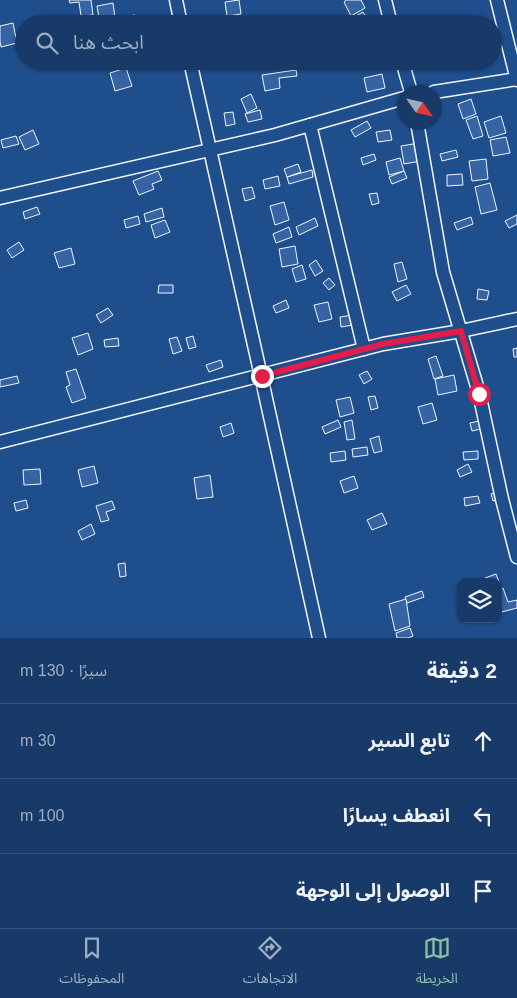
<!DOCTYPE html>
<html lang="ar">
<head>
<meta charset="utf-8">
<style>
	:root { --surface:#173a69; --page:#244571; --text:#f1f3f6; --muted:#9eadc0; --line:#36547d; --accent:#8abfa5 }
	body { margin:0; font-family:Helvetica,"Noto Sans Arabic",sans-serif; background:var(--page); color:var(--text); direction:rtl }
	.controls { position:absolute; right:15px; bottom:15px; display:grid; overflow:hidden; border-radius:10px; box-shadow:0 1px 4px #0004 }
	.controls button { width:45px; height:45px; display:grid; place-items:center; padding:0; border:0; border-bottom:1px solid var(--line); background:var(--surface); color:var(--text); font:25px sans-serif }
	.compass { position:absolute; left:397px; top:85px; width:45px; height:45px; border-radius:50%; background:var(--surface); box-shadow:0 1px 4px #0004; rotate:124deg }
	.stop { position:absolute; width:15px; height:15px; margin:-11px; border:4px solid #e11d48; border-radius:50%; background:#fff }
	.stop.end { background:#e11d48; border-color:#fff; box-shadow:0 1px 5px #0008 }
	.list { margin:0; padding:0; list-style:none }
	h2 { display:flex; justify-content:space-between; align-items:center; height:65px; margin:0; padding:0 20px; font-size:21px }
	h2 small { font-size:16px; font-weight:400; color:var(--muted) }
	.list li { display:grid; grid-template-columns:32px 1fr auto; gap:15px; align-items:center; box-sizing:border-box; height:75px; padding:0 20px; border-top:1px solid var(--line) }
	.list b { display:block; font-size:19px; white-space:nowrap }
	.list em { font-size:16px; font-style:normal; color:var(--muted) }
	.icon { flex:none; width:28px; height:28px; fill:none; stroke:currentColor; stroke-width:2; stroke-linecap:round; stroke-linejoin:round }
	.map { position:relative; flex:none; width:517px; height:638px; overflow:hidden; direction:ltr }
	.search { position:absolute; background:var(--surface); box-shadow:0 1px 4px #0004; left:15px; right:15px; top:15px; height:55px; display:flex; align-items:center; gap:12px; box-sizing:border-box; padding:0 18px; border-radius:28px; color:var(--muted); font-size:19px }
	.sheet { height:290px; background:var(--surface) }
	nav { display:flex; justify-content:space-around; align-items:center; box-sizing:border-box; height:70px; border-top:1px solid var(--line); background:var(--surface); font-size:14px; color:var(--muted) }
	nav a { display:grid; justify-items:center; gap:2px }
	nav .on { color:var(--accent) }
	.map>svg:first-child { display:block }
	.building { fill:#3563a3; stroke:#f2f6ff }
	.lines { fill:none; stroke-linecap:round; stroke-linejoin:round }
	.street-casing { stroke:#f2f6ff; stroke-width:15 }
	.street { stroke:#1f4e8c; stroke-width:12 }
	.route { stroke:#e11d48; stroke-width:6 }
</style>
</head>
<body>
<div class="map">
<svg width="517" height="638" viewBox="0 0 517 638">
	<rect width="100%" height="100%" fill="#1f4e8c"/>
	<!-- building -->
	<g class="building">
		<path d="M 69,0 L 91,0 L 93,15 L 81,16 L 79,2 L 70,3 Z"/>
		<path d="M 239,0 L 241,14 L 227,16 L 225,2 Z"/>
		<path d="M 346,0 L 361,0 L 365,8 L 351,16 L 344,2 Z"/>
		<path d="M 113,3 L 115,18 L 135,15 L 136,24 L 100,24 L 97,6 Z"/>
		<path d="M 363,12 L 367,18 L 358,23 L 359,24 L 349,24 L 347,21 Z"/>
		<path d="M 448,16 L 450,24 L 433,24 L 432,19 Z"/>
		<path d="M 13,23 L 17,43 L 1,47 L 0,41 L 0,26 Z"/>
		<path d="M 236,61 L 251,61 L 252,64 L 237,67 Z"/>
		<path d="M 126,68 L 132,86 L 115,91 L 110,73 Z"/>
		<path d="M 296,70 L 297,76 L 279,78 L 280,88 L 265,91 L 262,75 Z"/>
		<path d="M 382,74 L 385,88 L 367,92 L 364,78 Z"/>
		<path d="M 251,94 L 257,108 L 247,113 L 241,99 Z"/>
		<path d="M 471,99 L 476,114 L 463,119 L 458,104 Z"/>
		<path d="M 260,110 L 262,119 L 248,122 L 245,114 Z"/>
		<path d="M 233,112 L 235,124 L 226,126 L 224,113 Z"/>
		<path d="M 477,116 L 483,136 L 473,139 L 466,120 Z"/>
		<path d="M 501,116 L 506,133 L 489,138 L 484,122 Z"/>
		<path d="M 367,121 L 371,128 L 355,137 L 351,130 Z"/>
		<path d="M 33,130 L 39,144 L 25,150 L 19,137 Z"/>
		<path d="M 390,130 L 392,140 L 378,142 L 376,132 Z"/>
		<path d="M 16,136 L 19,144 L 3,148 L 1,140 Z"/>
		<path d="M 506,137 L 510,153 L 493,156 L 490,140 Z"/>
		<path d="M 419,143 L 421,161 L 404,164 L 401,146 Z"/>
		<path d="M 456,150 L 458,157 L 442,161 L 440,154 Z"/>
		<path d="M 374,154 L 376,160 L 363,165 L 361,158 Z"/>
		<path d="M 400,158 L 404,171 L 389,175 L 386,162 Z"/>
		<path d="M 486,159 L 488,179 L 472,181 L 469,161 Z"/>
		<path d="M 298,164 L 301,172 L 287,177 L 284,169 Z"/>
		<path d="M 312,170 L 313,177 L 289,184 L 287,177 Z"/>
		<path d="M 158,171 L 162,180 L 152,184 L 154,189 L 139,195 L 133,181 Z"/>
		<path d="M 404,171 L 407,178 L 392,184 L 389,177 Z"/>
		<path d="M 462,174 L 463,185 L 447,186 L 447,175 Z"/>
		<path d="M 278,176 L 280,186 L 265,189 L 263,180 Z"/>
		<path d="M 490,183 L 497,210 L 481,214 L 475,187 Z"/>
		<path d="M 252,187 L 255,198 L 245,201 L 242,189 Z"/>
		<path d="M 377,193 L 379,203 L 372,205 L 369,194 Z"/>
		<path d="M 284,202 L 289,220 L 275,225 L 270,206 Z"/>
		<path d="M 37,207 L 40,214 L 25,219 L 23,212 Z"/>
		<path d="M 162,208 L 164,217 L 146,222 L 144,214 Z"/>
		<path d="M 517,215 L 517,224 L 509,228 L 505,221 Z"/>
		<path d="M 138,216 L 140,224 L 126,228 L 124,220 Z"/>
		<path d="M 471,217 L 473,224 L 457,230 L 454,223 Z"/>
		<path d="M 315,218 L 318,226 L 299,235 L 296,227 Z"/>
		<path d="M 165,220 L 170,232 L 155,238 L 151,225 Z"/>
		<path d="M 289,227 L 292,237 L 276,243 L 273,234 Z"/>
		<path d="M 19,242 L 24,250 L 12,258 L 7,250 Z"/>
		<path d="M 295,246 L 298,264 L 282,267 L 279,249 Z"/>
		<path d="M 71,248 L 75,264 L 59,268 L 54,253 Z"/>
		<path d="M 316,260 L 323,271 L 315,276 L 309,265 Z"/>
		<path d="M 402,262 L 407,279 L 398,282 L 394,264 Z"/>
		<path d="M 302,265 L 306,279 L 296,282 L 292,269 Z"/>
		<path d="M 329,278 L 335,285 L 329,290 L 323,283 Z"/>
		<path d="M 159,285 L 173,285 L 173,293 L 158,293 Z"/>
		<path d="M 406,285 L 411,294 L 397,301 L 392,292 Z"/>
		<path d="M 478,289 L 489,291 L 487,300 L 477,299 Z"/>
		<path d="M 286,300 L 289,308 L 276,313 L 273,306 Z"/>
		<path d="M 328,302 L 332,319 L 319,322 L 314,305 Z"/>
		<path d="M 108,308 L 113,315 L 101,323 L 96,315 Z"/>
		<path d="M 358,314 L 359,324 L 341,327 L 340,317 Z"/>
		<path d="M 88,333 L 93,349 L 78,355 L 72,338 Z"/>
		<path d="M 193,336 L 196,347 L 189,349 L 186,338 Z"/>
		<path d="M 177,337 L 182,351 L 173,354 L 169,339 Z"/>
		<path d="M 118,338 L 119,346 L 105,347 L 104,340 Z"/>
		<path d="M 517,348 L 517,357 L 514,357 L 513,349 Z"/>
		<path d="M 436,356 L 443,376 L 434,379 L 428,359 Z"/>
		<path d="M 221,360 L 223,367 L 209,372 L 206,365 Z"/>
		<path d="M 76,369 L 86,398 L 72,403 L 66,387 L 70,385 L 66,372 Z"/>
		<path d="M 367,371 L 372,379 L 364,384 L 359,375 Z"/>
		<path d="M 454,375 L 457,391 L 438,395 L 435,379 Z"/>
		<path d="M 17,376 L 19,383 L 0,387 L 0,380 Z"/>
		<path d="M 375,396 L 378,408 L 371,410 L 368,397 Z"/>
		<path d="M 350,397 L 354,413 L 340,417 L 336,400 Z"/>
		<path d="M 432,403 L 437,420 L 423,424 L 418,407 Z"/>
		<path d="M 338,420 L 341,427 L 325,434 L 322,427 Z"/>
		<path d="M 352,420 L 355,439 L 347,440 L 344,422 Z"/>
		<path d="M 483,420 L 485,428 L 472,431 L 470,423 Z"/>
		<path d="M 231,423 L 234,433 L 223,437 L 220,427 Z"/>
		<path d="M 379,436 L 382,451 L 374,453 L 370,439 Z"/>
		<path d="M 367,447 L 368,455 L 353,457 L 352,449 Z"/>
		<path d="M 345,451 L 346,460 L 331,462 L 330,453 Z"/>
		<path d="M 478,451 L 478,459 L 464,460 L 463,452 Z"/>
		<path d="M 468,464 L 472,472 L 460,477 L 457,470 Z"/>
		<path d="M 94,466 L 98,483 L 82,487 L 78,470 Z"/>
		<path d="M 40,469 L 41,484 L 24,485 L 23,470 Z"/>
		<path d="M 210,475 L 213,497 L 197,499 L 194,478 Z"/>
		<path d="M 354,476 L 358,488 L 344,493 L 340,481 Z"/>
		<path d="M 501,490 L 504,497 L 493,501 L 491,494 Z"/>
		<path d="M 478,496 L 480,503 L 465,506 L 464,498 Z"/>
		<path d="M 26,500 L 28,508 L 16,511 L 14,503 Z"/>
		<path d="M 112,501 L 115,509 L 106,512 L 109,520 L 101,522 L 96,506 Z"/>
		<path d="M 382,513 L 387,524 L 372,530 L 367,520 Z"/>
		<path d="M 91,524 L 95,534 L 82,540 L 78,531 Z"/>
		<path d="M 125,563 L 126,576 L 120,577 L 118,564 Z"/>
		<path d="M 496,574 L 499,582 L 487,582 L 485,578 Z"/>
		<path d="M 503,588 L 508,602 L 517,600 L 517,608 L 498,613 L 498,590 Z"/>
		<path d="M 422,591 L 424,597 L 407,603 L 405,597 Z"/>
		<path d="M 406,599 L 410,626 L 395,631 L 389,604 Z"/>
		<path d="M 410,628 L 413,636 L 408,638 L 397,638 L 396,633 Z"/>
	</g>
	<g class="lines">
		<!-- street casing -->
		<g class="street-casing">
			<g id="street">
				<path d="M 176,0 L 181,24"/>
				<path d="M 385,0 L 391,24"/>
				<path d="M 497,0 L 517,80"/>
				<path d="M 190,61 L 261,376 L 319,638"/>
				<path d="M 402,61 L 411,92"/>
				<path d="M 434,92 L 517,79"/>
				<path d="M 417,122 L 443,272 L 479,393 L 502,499 L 517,557"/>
				<path d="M 310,125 L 364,349"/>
				<path d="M 0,198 L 275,135 L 404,98"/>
				<path d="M 0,442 L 383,344 L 461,331 L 517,319"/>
			</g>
		</g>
		<!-- street -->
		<use href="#street" class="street"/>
	</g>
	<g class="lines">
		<!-- route -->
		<path class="route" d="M 262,376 L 383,344 L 461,331 L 479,394"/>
	</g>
</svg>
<div class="controls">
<button><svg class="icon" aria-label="layers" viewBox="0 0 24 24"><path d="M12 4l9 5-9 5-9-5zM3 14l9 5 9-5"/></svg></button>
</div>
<svg class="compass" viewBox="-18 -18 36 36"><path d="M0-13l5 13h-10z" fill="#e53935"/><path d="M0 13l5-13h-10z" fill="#9eadc0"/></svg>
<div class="stop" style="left:479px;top:394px"></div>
<div class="stop end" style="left:262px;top:376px"></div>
<div class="search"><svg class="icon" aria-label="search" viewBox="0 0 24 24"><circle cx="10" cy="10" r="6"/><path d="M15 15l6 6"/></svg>ابحث هنا</div>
</div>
<section class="sheet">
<h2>2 دقيقة<small>سيرًا · 130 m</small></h2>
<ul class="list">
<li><svg class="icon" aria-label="ahead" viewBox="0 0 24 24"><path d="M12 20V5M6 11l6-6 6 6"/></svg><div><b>تابع السير</b></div><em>30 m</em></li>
<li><svg class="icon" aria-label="left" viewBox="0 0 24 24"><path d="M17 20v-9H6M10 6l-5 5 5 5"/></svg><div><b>انعطف يسارًا</b></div><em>100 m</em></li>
<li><svg class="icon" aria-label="arrive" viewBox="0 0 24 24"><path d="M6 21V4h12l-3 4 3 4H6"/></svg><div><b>الوصول إلى الوجهة</b></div></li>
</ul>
</section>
<nav>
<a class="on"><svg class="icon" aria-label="map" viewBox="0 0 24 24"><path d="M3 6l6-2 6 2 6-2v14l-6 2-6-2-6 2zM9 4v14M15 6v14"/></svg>الخريطة</a>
<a><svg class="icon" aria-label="directions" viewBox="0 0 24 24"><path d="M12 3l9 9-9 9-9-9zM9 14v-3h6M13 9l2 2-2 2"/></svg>الاتجاهات</a>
<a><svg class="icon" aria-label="saved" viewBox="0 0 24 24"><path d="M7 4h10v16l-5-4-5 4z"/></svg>المحفوظات</a>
</nav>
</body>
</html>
